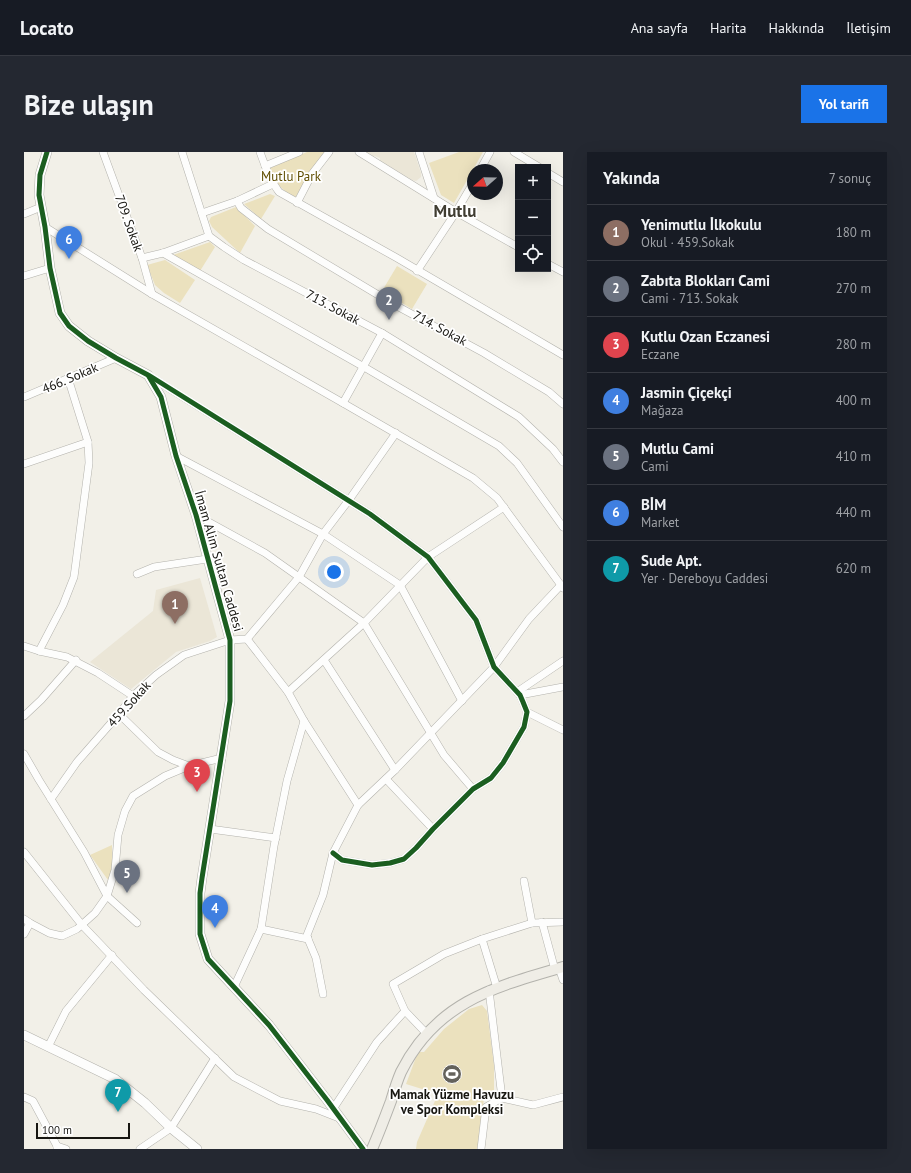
<!DOCTYPE html>
<html lang="tr">
<head>
<meta charset="utf-8">
<style>
	:root { --surface:#171b24; --page:#242831; --text:#f1f3f6; --muted:#9ea1a6; --line:#363941; --accent:#1a73e8 }
	body { margin:0; font-family:"PT Sans",sans-serif; background:var(--page); color:var(--text) }
	.controls { position:absolute; right:12px; top:12px; display:grid; overflow:hidden; border-radius:0px; box-shadow:0 4px 16px #0002 }
	.controls button { width:36px; height:36px; display:grid; place-items:center; padding:0; border:0; border-bottom:1px solid var(--line); background:var(--surface); color:var(--text); font:20px sans-serif }
	.compass { position:absolute; left:443px; top:12px; width:36px; height:36px; border-radius:50%; background:var(--surface); box-shadow:0 4px 16px #0002; rotate:250deg }
	.scale { position:absolute; left:12px; bottom:10px; width:94px; box-sizing:border-box; padding-left:4px; border:2px solid #171611; border-top:0; font-size:11px; line-height:14px; white-space:nowrap; color:#171611; -webkit-text-stroke:3px #fff; paint-order:stroke }
	.you { position:absolute; left:310px; top:420px; width:14px; height:14px; margin:-10px; border:3px solid #fff; border-radius:50%; background:#1a73e8; box-shadow:0 0 0 6px #1a73e833 }
	.badge { display:grid; place-items:center; width:26px; height:26px; border-radius:50%; background:var(--accent); color:#fff; font-size:13px; font-weight:700 }
	.pin { position:absolute; translate:-50% -33px; filter:drop-shadow(0 1px 2px #0008) }
	.pin::after { content:''; position:absolute; top:21px; width:14px; height:12px; background:inherit; clip-path:polygon(0 0,100% 0,50% 100%) }
	.list { margin:0; padding:0; list-style:none }
	h2 { display:flex; justify-content:space-between; align-items:center; height:52px; margin:0; padding:0 16px; font-size:17px }
	h2 small { font-size:13px; font-weight:400; color:var(--muted) }
	.list li { display:grid; grid-template-columns:26px 1fr auto; gap:12px; align-items:center; box-sizing:border-box; height:56px; padding:0 16px; border-top:1px solid var(--line) }
	.list b { display:block; font-size:15px; white-space:nowrap }
	.list p { margin:0; font-size:13px; white-space:nowrap; color:var(--muted) }
	.list em { font-size:13px; font-style:normal; color:var(--muted) }
	.icon { flex:none; width:22px; height:22px; fill:none; stroke:currentColor; stroke-width:2; stroke-linecap:round; stroke-linejoin:round }
	.map { position:relative; flex:none; width:539px; height:997px; overflow:hidden; border-radius:0px }
	header { display:flex; align-items:center; gap:24px; box-sizing:border-box; height:56px; padding:0 20px; background:var(--surface); border-bottom:1px solid var(--line) }
	header strong { font-size:19px }
	nav { display:flex; gap:22px; margin-inline-start:auto; font-size:14px }
	.intro { display:flex; align-items:center; justify-content:space-between; box-sizing:border-box; height:96px; padding:0 24px }
	h1 { margin:0; font-size:28px }
	.button { padding:10px 18px; border-radius:0px; background:var(--accent); color:#fff; font-size:14px; font-weight:700 }
	main { display:flex; gap:24px; padding:0 24px }
	aside { flex:1; background:var(--surface); border-radius:0px; box-shadow:0 4px 16px #0002 }
	.map>svg:first-child { display:block }
	.built { fill:#ebe6d7 }
	.green { fill:#ebe1be }
	.lines { fill:none; stroke-linecap:round; stroke-linejoin:round }
	.minor-casing { stroke:#b3b2ac; stroke-width:8 }
	.tertiary-casing { stroke:#b3b2ac; stroke-width:10 }
	.secondary-casing { stroke:#b3b2ac; stroke-width:12 }
	.minor { stroke:#fdfdfc; stroke-width:7 }
	.tertiary { stroke:#fdfdfc; stroke-width:9 }
	.secondary { stroke:#efede6; stroke-width:10 }
	.cycleway-casing { stroke:#fff; stroke-width:8 }
	.cycleway { stroke:#1b5e20; stroke-width:5 }
	.labels { text-anchor:middle; dominant-baseline:central; stroke-width:3.5; stroke-linejoin:round; paint-order:stroke }
	.park-label { font-size:13px; fill:#5f4d01; stroke:#fff }
	.street-label { font-size:13px; fill:#171611; stroke:#fff }
	.poi-label { font-size:13px; font-weight:bold; fill:#171611; stroke:#fff }
	.district-label { font-size:17px; font-weight:bold; fill:#403d32; stroke:#fff }
</style>
</head>
<body>
<header>
<strong>Locato</strong>
<nav><a>Ana sayfa</a><a>Harita</a><a>Hakkında</a><a>İletişim</a></nav>
</header>
<div class="intro"><h1>Bize ulaşın</h1><a class="button">Yol tarifi</a></div>
<main>
<div class="map">
<svg width="539" height="997" viewBox="0 0 539 997">
	<rect width="100%" height="100%" fill="#f2f0e8"/>
	<!-- built -->
	<g class="built">
		<path d="M 342,0 L 390,0 L 397,21 L 397,25 L 392,29 L 388,28 L 356,9 L 356,6 L 351,4 L 349,5 Z"/>
		<path d="M 176,426 L 193,485 L 186,489 L 152,500 L 107,537 L 66,510 L 129,459 L 132,438 Z"/>
	</g>
	<!-- green -->
	<g class="green">
		<path d="M 283,0 L 303,0 L 288,19 L 271,46 C 256,36 253,33 246,16 Z"/>
		<path d="M 435,0 L 459,0 L 430,51 L 417,43 L 405,11 Z"/>
		<path d="M 246,42 L 251,44 L 237,67 L 220,52 Z"/>
		<path d="M 212,55 L 231,74 L 216,101 L 188,75 L 185,69 L 187,65 Z"/>
		<path d="M 186,90 L 191,95 L 176,119 L 149,103 Z"/>
		<path d="M 141,108 L 171,128 L 156,151 L 140,141 L 131,133 L 123,113 Z"/>
		<path d="M 373,114 L 403,132 L 388,157 L 358,139 Z"/>
		<path d="M 88,693 C 88,704 90,718 84,728 L 66,703 Z"/>
		<path d="M 458,853 L 463,859 L 470,913 L 470,941 L 460,946 L 454,997 L 392,997 L 393,990 L 414,942 L 382,932 L 394,900 L 400,900 L 420,877 L 445,857 Z"/>
	</g>
	<g class="lines">
		<!-- minor casing -->
		<g class="minor-casing">
			<g id="minor">
				<path d="M 79,0 L 118,106 L 128,142"/>
				<path d="M 158,0 L 185,84 L 200,95 L 220,108 L 358,181 L 495,265 L 529,297 L 539,310"/>
				<path d="M 236,0 C 241,14 246,28 255,40 L 373,106 L 539,203"/>
				<path d="M 335,0 L 432,60 L 494,95"/>
				<path d="M 395,0 L 410,46"/>
				<path d="M 490,0 L 515,15"/>
				<path d="M 241,14 L 275,0"/>
				<path d="M 456,18 L 466,0"/>
				<path d="M 524,21 L 539,30"/>
				<path d="M 213,49 L 217,56 L 244,77 L 371,153 L 460,201 L 525,240 L 539,252"/>
				<path d="M 273,51 L 288,22 L 305,0"/>
				<path d="M 178,61 L 213,49 L 249,32"/>
				<path d="M 0,62 L 17,55"/>
				<path d="M 21,75 L 128,142 L 319,251 L 449,326 L 473,346 L 539,436"/>
				<path d="M 139,101 L 340,215 L 475,294 L 493,311 L 539,375"/>
				<path d="M 118,106 L 139,101 L 185,84"/>
				<path d="M 524,112 L 539,120"/>
				<path d="M 393,119 L 432,60 L 449,31"/>
				<path d="M 0,124 L 26,116"/>
				<path d="M 124,223 L 346,362 L 404,405 L 452,468 L 470,515 L 496,543 L 499,550 L 503,560 L 500,575 L 479,611 L 467,626 L 449,637 L 409,677 L 392,696 L 380,707 L 366,711 L 348,713 L 318,708 L 309,701"/>
				<path d="M 0,245 L 92,206"/>
				<path d="M 319,251 L 358,181"/>
				<path d="M 152,304 L 299,382 L 376,433 L 438,549"/>
				<path d="M 0,312 L 64,290"/>
				<path d="M 172,363 L 241,401 L 340,471 L 420,603 L 449,637"/>
				<path d="M 113,422 L 130,415 L 183,407"/>
				<path d="M 223,487 L 264,540 L 280,569 L 334,653"/>
				<path d="M 0,494 L 15,499 L 43,505 L 74,521 L 109,544"/>
				<path d="M 15,499 L 39,453 L 50,425 L 65,311 L 64,290 L 44,226"/>
				<path d="M 300,508 L 371,618"/>
				<path d="M 264,540 L 340,471 L 404,405 L 480,355"/>
				<path d="M 493,540 L 539,509"/>
				<path d="M 496,543 L 539,535"/>
				<path d="M 503,560 L 539,578"/>
				<path d="M 95,562 L 134,600 L 149,608 L 165,614 L 198,606"/>
				<path d="M 0,564 L 17,548 L 52,508"/>
				<path d="M 0,602 L 15,628 L 60,700 L 83,744 L 113,771"/>
				<path d="M 362,627 L 409,677"/>
				<path d="M 27,647 L 53,610 L 95,562 L 109,544 L 132,523 L 160,503 L 206,488 L 223,487 L 275,425 L 299,382 L 325,348 L 372,281"/>
				<path d="M 186,677 L 252,686"/>
				<path d="M 0,700 L 58,773 L 120,838 L 210,925 L 256,949 L 292,957 L 315,966"/>
				<path d="M 500,729 L 508,771"/>
				<path d="M 0,767 L 6,771 L 25,781 L 38,784 L 53,777 L 71,761 L 83,744 L 91,718 L 94,683 L 101,659 L 109,644 L 141,624 L 165,614"/>
				<path d="M 518,770 L 531,818"/>
				<path d="M 237,777 L 284,787"/>
				<path d="M 0,782 L 6,771"/>
				<path d="M 458,787 L 473,836"/>
				<path d="M 535,816 L 539,828"/>
				<path d="M 210,835 L 237,777 L 250,694 L 263,629 L 280,569"/>
				<path d="M 299,842 L 292,806 L 284,787 L 283,783 L 299,743 L 309,701 L 334,653 L 371,618 L 470,515 L 505,467 L 537,433"/>
				<path d="M 403,882 L 381,859 L 369,832 L 420,802 L 458,787 L 508,771 L 539,770"/>
				<path d="M 24,895 L 42,859 L 88,803"/>
				<path d="M 0,945 L 9,949 L 33,994 L 33,997"/>
				<path d="M 478,946 L 509,953 L 539,945"/>
				<path d="M 309,957 L 353,890 L 381,859"/>
				<path d="M 33,994 L 42,997"/>
				<path d="M 116,997 L 147,976 L 191,906"/>
				<path d="M 457,997 L 462,955 L 478,946 L 465,838"/>
			</g>
		</g>
		<!-- tertiary casing -->
		<g class="tertiary-casing">
			<g id="tertiary">
				<path d="M 23,0 L 16,23 L 15,43 L 21,75 L 26,116 L 36,161 L 45,174 L 64,189 L 92,206 L 124,223 L 137,245 L 152,304 L 172,363 L 206,488 L 206,549 L 178,726 L 176,741 L 176,782 L 184,807 L 245,873 L 303,948 L 339,997"/>
				<path d="M 0,883 L 91,927 L 121,951 L 147,976 L 173,997"/>
			</g>
		</g>
		<!-- secondary casing -->
		<g class="secondary-casing">
			<path id="secondary" d="M 348,997 C 355,981 361,965 367,949 C 370,939 373,929 377,920 C 412,850 470,835 539,815"/>
		</g>
		<!-- minor -->
		<use href="#minor" class="minor"/>
		<!-- tertiary -->
		<use href="#tertiary" class="tertiary"/>
		<!-- secondary -->
		<use href="#secondary" class="secondary"/>
		<!-- cycleway casing -->
		<g class="cycleway-casing">
			<g id="cycleway">
				<path d="M 23,0 L 16,23 L 15,43 L 21,75 L 26,116 L 36,161 L 45,174 L 64,189 L 92,206 L 124,223 L 137,245 L 152,304 L 172,363 L 206,488 L 206,549 L 178,726 L 176,741 L 176,782 L 184,807 L 245,873 L 303,948 L 339,997"/>
				<path d="M 126,224 L 346,362 L 404,405 L 452,468 L 470,515 L 496,543 L 499,550 L 503,560 L 500,575 L 479,611 L 467,626 L 449,637 L 409,677 L 392,696 L 380,707 L 366,711 L 348,713 L 318,708 L 309,701"/>
			</g>
		</g>
		<!-- cycleway -->
		<use href="#cycleway" class="cycleway"/>
	</g>
	<!-- icons -->
	<defs>
		<g id="stadium-disc" transform="scale(1)"><circle r="9.5" fill="#64625c" stroke="#fff"/><path d="M0-5a6.5 5 0 1 0 0 10a6.5 5 0 1 0 0-10ZM-3.5-1.8h7v3.6h-7Z" fill="#fff"/></g>
	</defs>
	<g fill-rule="evenodd">
		<use href="#stadium-disc" x="428" y="922"/>
	</g>
	<g class="labels">
		<!-- park labels -->
		<g class="park-label">
			<text x="267" y="24">Mutlu Park</text>
		</g>
		<!-- street labels -->
		<g class="street-label">
			<text transform="translate(105 71) rotate(70)">709. Sokak</text>
			<text transform="translate(309 155) rotate(28)">713. Sokak</text>
			<text transform="translate(416 176) rotate(28)">714. Sokak</text>
			<text transform="translate(46 226) rotate(-23)">466. Sokak</text>
			<text transform="translate(195 409) rotate(74)">İmam Alim Sultan Caddesi</text>
			<text transform="translate(105 552) rotate(-48)">459.Sokak</text>
		</g>
		<!-- poi labels -->
		<g class="poi-label">
			<text x="428" y="942">Mamak Yüzme Havuzu<tspan x="428" dy="15">ve Spor Kompleksi</tspan></text>
		</g>
		<!-- district labels -->
		<g class="district-label">
			<text x="431" y="59">Mutlu</text>
		</g>
	</g>
</svg>
<div class="controls">
<button>+</button>
<button>−</button>
<button><svg class="icon" aria-label="locate" viewBox="0 0 24 24"><circle cx="12" cy="12" r="6"/><path d="M12 2v4M12 18v4M2 12h4M18 12h4"/></svg></button>
</div>
<svg class="compass" viewBox="-18 -18 36 36"><path d="M0-13l5 13h-10z" fill="#e53935"/><path d="M0 13l5-13h-10z" fill="#9ea1a6"/></svg>
<div class="scale">100 m</div>
<div class="you"></div>
<div class="pin badge" style="left:151px;top:472px;background:#8d6e63">1</div>
<div class="pin badge" style="left:365px;top:168px;background:#6b7280">2</div>
<div class="pin badge" style="left:173px;top:640px;background:#e0444e">3</div>
<div class="pin badge" style="left:191px;top:776px;background:#3f7fe0">4</div>
<div class="pin badge" style="left:103px;top:741px;background:#6b7280">5</div>
<div class="pin badge" style="left:45px;top:107px;background:#3f7fe0">6</div>
<div class="pin badge" style="left:94px;top:960px;background:#0f9aa8">7</div>
</div>
<aside>
<h2>Yakında<small>7 sonuç</small></h2>
<ul class="list">
<li><span class="badge" style="background:#8d6e63">1</span><div><b>Yenimutlu İlkokulu</b><p>Okul · 459.Sokak</p></div><em>180 m</em></li>
<li><span class="badge" style="background:#6b7280">2</span><div><b>Zabıta Blokları Cami</b><p>Cami · 713. Sokak</p></div><em>270 m</em></li>
<li><span class="badge" style="background:#e0444e">3</span><div><b>Kutlu Ozan Eczanesi</b><p>Eczane</p></div><em>280 m</em></li>
<li><span class="badge" style="background:#3f7fe0">4</span><div><b>Jasmin Çiçekçi</b><p>Mağaza</p></div><em>400 m</em></li>
<li><span class="badge" style="background:#6b7280">5</span><div><b>Mutlu Cami</b><p>Cami</p></div><em>410 m</em></li>
<li><span class="badge" style="background:#3f7fe0">6</span><div><b>BİM</b><p>Market</p></div><em>440 m</em></li>
<li><span class="badge" style="background:#0f9aa8">7</span><div><b>Sude Apt.</b><p>Yer · Dereboyu Caddesi</p></div><em>620 m</em></li>
</ul>
</aside>
</main>
</body>
</html>
